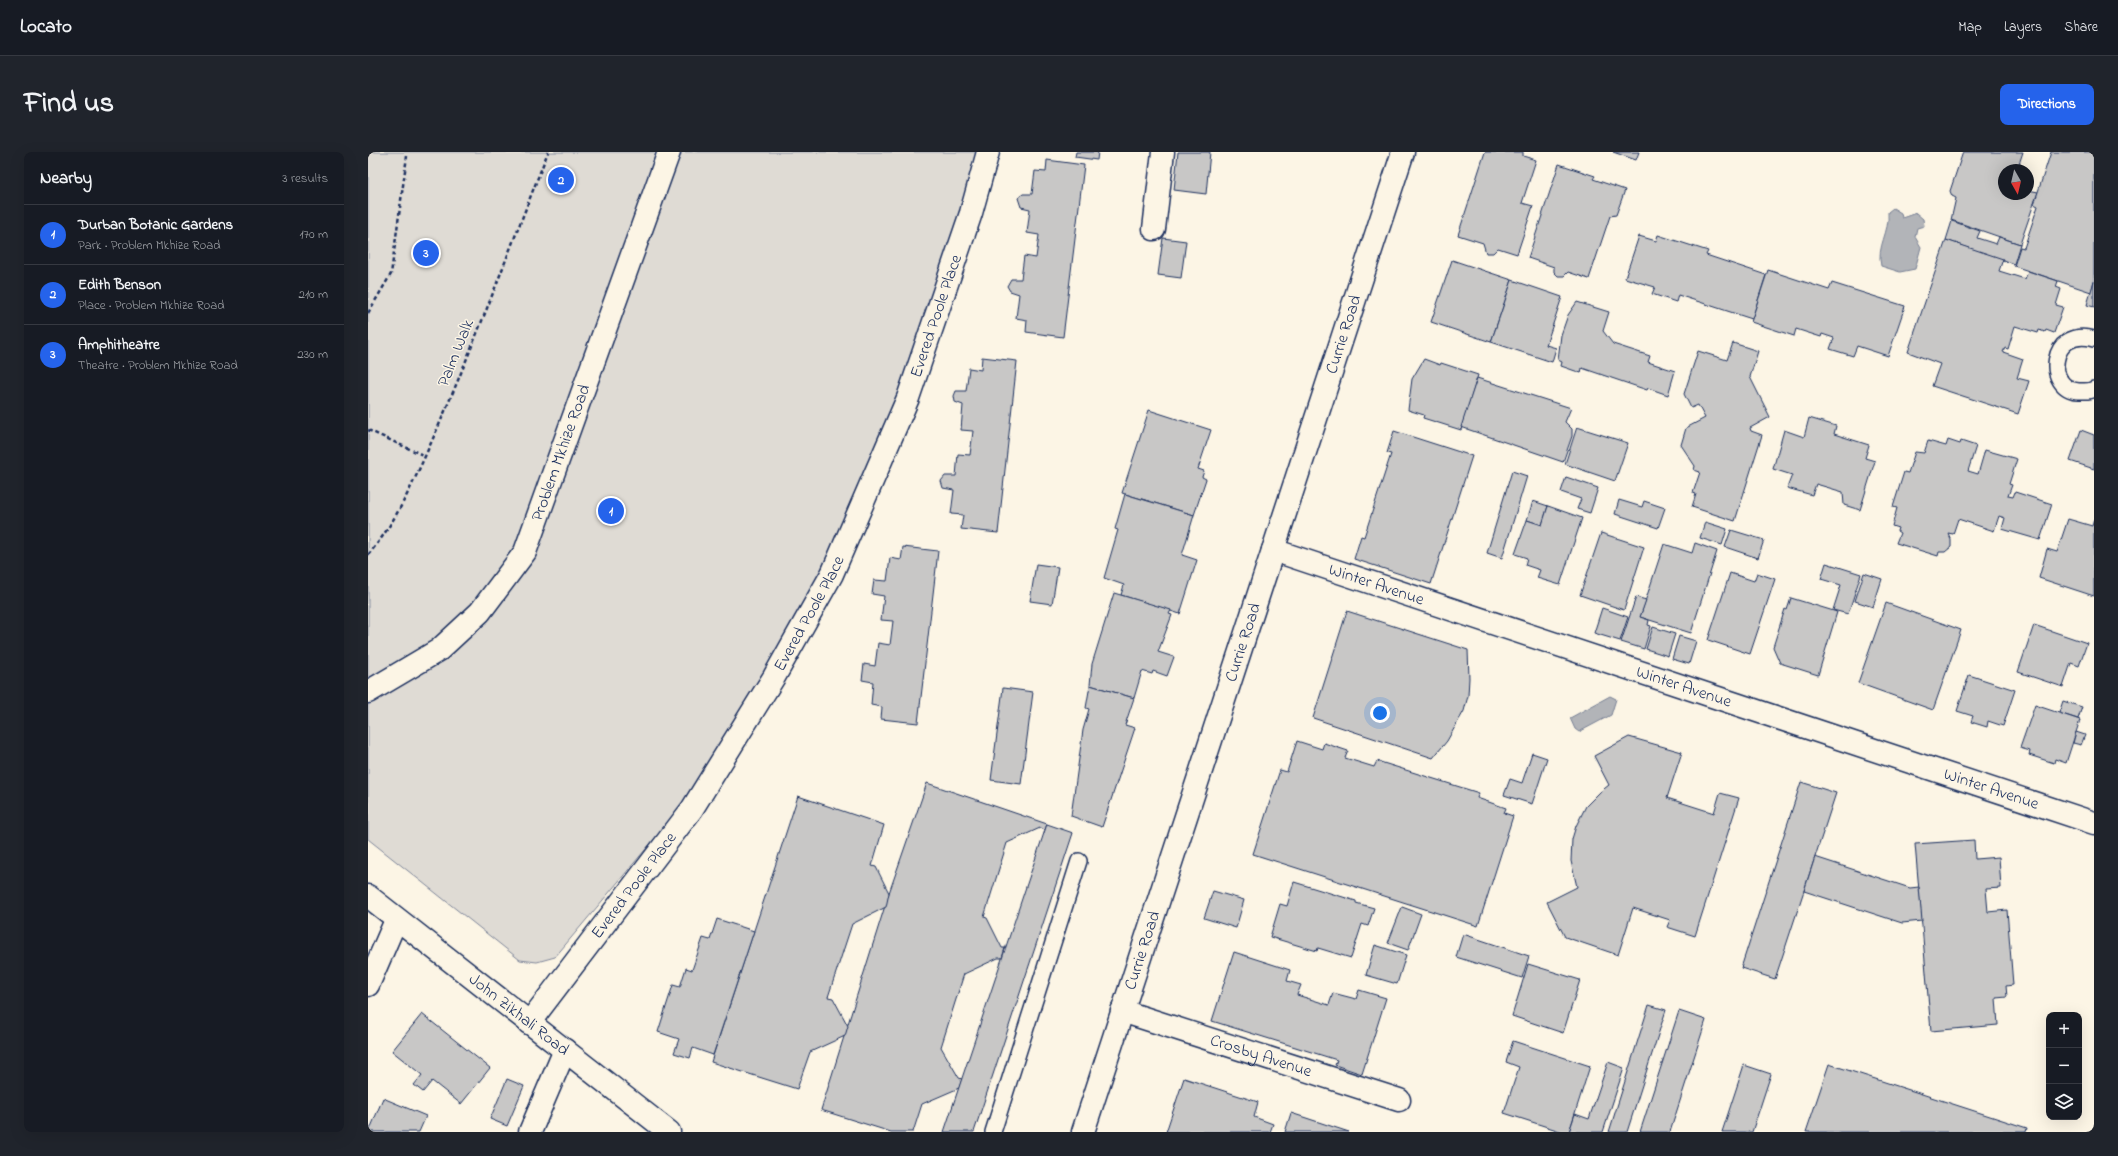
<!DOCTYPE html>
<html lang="en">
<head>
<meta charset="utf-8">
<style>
	:root { --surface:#171b24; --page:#20242c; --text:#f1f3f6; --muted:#9ea1a6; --line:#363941; --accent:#2563eb }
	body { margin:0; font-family:"Indie Flower",sans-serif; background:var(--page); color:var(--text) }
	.controls { position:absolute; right:12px; bottom:12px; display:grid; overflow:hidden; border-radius:8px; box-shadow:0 4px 16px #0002 }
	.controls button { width:36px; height:36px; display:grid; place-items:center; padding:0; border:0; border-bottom:1px solid var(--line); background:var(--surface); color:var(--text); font:20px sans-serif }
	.compass { position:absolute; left:1630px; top:12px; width:36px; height:36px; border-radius:50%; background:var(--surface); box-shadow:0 4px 16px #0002; rotate:172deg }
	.you { position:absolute; left:1012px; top:561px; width:14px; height:14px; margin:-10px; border:3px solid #fff; border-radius:50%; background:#1a73e8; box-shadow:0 0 0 6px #1a73e833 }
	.badge { display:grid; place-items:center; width:26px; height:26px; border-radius:50%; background:var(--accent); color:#fff; font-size:13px; font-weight:700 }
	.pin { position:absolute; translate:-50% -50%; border:2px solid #fff; box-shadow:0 1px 4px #0006 }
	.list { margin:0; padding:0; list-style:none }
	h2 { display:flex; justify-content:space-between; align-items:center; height:52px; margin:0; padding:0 16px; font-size:17px }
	h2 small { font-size:13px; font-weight:400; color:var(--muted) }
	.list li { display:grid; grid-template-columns:26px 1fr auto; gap:12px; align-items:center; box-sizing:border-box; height:60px; padding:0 16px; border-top:1px solid var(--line) }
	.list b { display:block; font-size:15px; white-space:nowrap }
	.list p { margin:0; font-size:13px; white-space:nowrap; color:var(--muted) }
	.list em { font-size:13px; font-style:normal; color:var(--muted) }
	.icon { flex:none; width:22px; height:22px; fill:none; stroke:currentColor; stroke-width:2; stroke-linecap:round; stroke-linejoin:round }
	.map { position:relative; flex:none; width:1726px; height:980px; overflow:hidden; border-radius:8px }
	header { display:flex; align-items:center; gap:24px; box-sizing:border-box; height:56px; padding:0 20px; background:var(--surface); border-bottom:1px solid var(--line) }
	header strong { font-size:19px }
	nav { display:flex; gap:22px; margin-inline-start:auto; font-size:14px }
	.intro { display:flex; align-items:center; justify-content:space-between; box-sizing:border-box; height:96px; padding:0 24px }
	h1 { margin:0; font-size:28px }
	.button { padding:10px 18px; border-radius:8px; background:var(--accent); color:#fff; font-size:14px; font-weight:700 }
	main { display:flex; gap:24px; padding:0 24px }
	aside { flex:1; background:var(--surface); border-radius:8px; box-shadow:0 4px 16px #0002 }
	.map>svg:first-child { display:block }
	.green { fill:#dfdbd4; stroke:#7d8599 }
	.water { fill:#b2b4b8; stroke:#767f94 }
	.building { fill:#c8c7c6; stroke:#1b2f5e }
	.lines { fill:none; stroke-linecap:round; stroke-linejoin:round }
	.service-casing { stroke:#1b2f5e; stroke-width:18 }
	.minor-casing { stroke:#1b2f5e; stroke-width:25 }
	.secondary-casing { stroke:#1b2f5e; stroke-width:25 }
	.primary-casing { stroke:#1b2f5e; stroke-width:25 }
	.path { stroke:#1b2f5e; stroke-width:2.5; stroke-dasharray:4 3; stroke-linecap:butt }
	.service { stroke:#fcf5e5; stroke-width:15 }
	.minor { stroke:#fcf5e5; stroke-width:22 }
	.secondary { stroke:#fcf5e5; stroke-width:22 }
	.primary { stroke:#fcf5e5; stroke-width:22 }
	.labels { text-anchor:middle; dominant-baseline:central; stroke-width:3; stroke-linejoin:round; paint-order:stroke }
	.street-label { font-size:17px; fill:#1b2f5e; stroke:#fcf5e5 }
</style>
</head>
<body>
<header>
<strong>Locato</strong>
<nav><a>Map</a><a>Layers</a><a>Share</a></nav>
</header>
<div class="intro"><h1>Find us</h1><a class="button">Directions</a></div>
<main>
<aside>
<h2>Nearby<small>3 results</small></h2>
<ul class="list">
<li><span class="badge">1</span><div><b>Durban Botanic Gardens</b><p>Park · Problem Mkhize Road</p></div><em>170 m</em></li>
<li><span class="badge">2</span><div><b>Edith Benson</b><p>Place · Problem Mkhize Road</p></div><em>210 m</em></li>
<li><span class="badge">3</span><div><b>Amphitheatre</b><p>Theatre · Problem Mkhize Road</p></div><em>230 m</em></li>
</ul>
</aside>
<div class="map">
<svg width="1726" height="980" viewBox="0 0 1726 980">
	<rect width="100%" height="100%" fill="#fcf5e5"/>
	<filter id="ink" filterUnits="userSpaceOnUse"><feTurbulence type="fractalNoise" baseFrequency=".025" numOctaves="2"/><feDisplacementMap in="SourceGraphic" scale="8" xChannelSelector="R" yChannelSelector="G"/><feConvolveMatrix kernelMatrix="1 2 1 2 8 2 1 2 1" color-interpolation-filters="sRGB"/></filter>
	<g filter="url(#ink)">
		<!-- green -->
		<path class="green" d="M 0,0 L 614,0 L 567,155 L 452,434 L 340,623 L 187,805 L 169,810 L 152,808 L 0,687 Z"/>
		<!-- water -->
		<g class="water">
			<path d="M 1525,56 L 1533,61 L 1534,66 L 1548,61 L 1555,67 L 1556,74 L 1549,76 L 1547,85 L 1553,95 L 1547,117 L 1532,120 L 1513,114 C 1508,95 1522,80 1520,60 Z"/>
			<path d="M 1242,544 L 1248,547 L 1243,563 L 1211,580 L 1207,577 L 1202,566 Z"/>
		</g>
		<!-- building -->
		<g class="building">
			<path d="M 708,0 L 730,0 L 729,8 L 707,5 Z"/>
			<path d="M 810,0 L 842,0 L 838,42 L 806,38 Z"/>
			<path d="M 1117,0 L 1155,0 L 1155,4 L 1168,8 L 1154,51 L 1165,54 L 1149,102 L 1130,96 L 1125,101 L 1118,101 L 1115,91 L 1090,83 Z"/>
			<path d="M 1245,0 L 1271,0 L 1268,8 Z"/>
			<path d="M 1595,0 L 1655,0 L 1649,18 L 1636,18 L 1636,42 L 1660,42 L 1660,38 L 1670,40 L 1652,92 L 1583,68 L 1588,46 L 1584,44 L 1582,39 Z"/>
			<path d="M 1683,0 L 1726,0 L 1726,129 L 1723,140 L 1646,114 L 1652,95 L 1656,96 L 1670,54 L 1666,52 Z"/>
			<path d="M 679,8 L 716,13 L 695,185 L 658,180 L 659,168 L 648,166 L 651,142 L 642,139 L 639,134 L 643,127 L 653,127 L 656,104 L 668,106 L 671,83 L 659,81 L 662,57 L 653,55 L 650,46 L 655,42 L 664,42 L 667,19 L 678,20 Z"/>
			<path d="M 1191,12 L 1227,24 L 1225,27 L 1257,38 L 1248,63 L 1242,64 L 1221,127 L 1200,120 L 1196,124 L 1190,124 L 1186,120 L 1186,115 L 1160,106 Z"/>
			<path d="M 1584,69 L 1612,79 L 1609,86 L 1628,92 L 1631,85 L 1652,92 L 1646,112 L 1578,88 Z"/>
			<path d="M 1290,83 L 1340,99 L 1338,103 L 1398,123 L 1384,167 L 1310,143 L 1308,150 L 1284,142 L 1287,135 L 1257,126 L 1271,84 L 1288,89 Z"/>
			<path d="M 795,86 L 818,89 L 813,126 L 790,123 Z"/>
			<path d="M 1578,88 L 1635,107 L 1631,119 L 1657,127 L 1660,119 L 1690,129 L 1688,135 L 1693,137 L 1688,153 L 1695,155 L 1686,181 L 1678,178 L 1677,180 L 1671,178 L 1670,181 L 1647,174 L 1640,197 L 1637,196 L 1635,200 L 1655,207 L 1649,226 L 1661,229 L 1650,262 L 1564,234 L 1572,212 L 1540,200 Z"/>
			<path d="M 1084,108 L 1144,128 L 1123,190 L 1063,170 Z"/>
			<path d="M 1400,118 L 1461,138 L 1464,131 L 1537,154 L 1520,204 L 1489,194 L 1485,204 L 1462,197 L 1466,186 L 1454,182 L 1453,185 L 1428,177 L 1426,184 L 1383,170 Z"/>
			<path d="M 1144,128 L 1194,145 L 1178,193 L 1188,196 L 1184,210 L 1123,190 Z"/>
			<path d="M 1726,129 L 1726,155 L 1719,153 Z"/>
			<path d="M 1209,150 L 1241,160 L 1235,179 L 1245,192 L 1282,204 L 1280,210 L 1307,219 L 1300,243 L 1280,236 L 1279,238 L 1214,216 L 1213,221 L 1193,214 L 1194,210 L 1190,208 L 1193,183 L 1200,163 Z"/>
			<path d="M 1365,191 L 1390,199 L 1382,225 L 1402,265 L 1382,276 L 1383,279 L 1394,283 L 1367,369 L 1324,355 L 1328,342 L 1325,341 L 1332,320 L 1326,318 L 1327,314 L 1313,293 L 1318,276 L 1337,266 L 1330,253 L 1323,256 L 1316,242 L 1330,199 L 1359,208 Z"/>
			<path d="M 614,205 L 649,209 L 630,381 L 593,377 L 595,363 L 583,362 L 586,338 L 575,336 L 573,329 L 577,324 L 588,324 L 590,302 L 602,303 L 605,279 L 593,278 L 595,253 L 587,250 L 586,244 L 588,239 L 598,239 L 601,216 L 613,218 Z"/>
			<path d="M 1056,207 L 1072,213 L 1073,211 L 1110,223 L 1093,278 L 1055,266 L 1056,263 L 1040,258 L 1044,227 Z"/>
			<path d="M 1109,226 L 1203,256 L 1197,270 L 1204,277 L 1204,284 L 1195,310 L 1093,275 Z"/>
			<path d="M 781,258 L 843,278 L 830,317 L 836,319 L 834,325 L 838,327 L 826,363 L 754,341 Z"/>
			<path d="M 1441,266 L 1468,274 L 1466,282 L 1501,293 L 1497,306 L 1507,309 L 1492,358 L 1476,353 L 1475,340 L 1448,332 L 1444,343 L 1419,336 L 1424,323 L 1405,317 L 1416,278 L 1436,285 Z"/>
			<path d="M 1209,275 L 1260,291 L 1247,329 L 1197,312 Z"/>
			<path d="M 1713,278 L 1726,283 L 1726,317 L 1702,309 Z"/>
			<path d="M 1026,279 L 1104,304 L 1063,432 L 986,407 L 993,384 L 996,385 L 1023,302 L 1019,301 Z"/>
			<path d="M 1580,288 L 1592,292 L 1593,289 L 1608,294 L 1600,319 L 1610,322 L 1617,298 L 1649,307 L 1641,332 L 1644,333 L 1640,344 L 1645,345 L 1647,340 L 1684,352 L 1672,388 L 1634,377 L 1637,366 L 1631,364 L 1626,379 L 1590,367 L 1585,382 L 1580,381 L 1583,388 L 1583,395 L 1577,400 L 1571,400 L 1570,404 L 1528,391 L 1532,381 L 1529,379 L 1530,376 L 1524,374 L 1529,356 L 1525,355 L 1536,320 L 1540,321 L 1547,300 L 1556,301 L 1560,289 L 1578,294 Z"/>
			<path d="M 1144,319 L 1159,324 L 1134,406 L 1119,401 Z"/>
			<path d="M 1198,325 L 1230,336 L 1222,361 L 1209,357 L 1213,347 L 1193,340 Z"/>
			<path d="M 757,342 L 826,363 L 814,403 L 829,408 L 812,462 L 753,443 L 756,433 L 736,426 L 750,378 L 747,377 Z"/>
			<path d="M 1251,348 L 1274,355 L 1276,349 L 1297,356 L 1290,376 L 1247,362 Z"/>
			<path d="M 1165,349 L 1180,354 L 1174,373 L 1159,368 Z"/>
			<path d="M 1180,354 L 1214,366 L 1192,433 L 1169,426 L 1172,418 L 1157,413 L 1159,406 L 1147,402 L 1159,368 L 1174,373 Z"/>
			<path d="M 1700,367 L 1724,374 L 1726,367 L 1726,444 L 1671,426 L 1679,397 L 1689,400 Z"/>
			<path d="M 1337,370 L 1359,377 L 1354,393 L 1332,386 Z"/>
			<path d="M 1363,378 L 1396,388 L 1390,406 L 1357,395 Z"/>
			<path d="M 1233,381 L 1276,395 L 1256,458 L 1212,443 Z"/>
			<path d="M 1327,391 L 1349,399 L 1323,481 L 1272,465 L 1296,392 L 1324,401 Z"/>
			<path d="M 535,395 L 570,399 L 550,571 L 513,567 L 514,555 L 503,553 L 505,530 L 494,528 L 496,512 L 507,514 L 510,491 L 522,493 L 525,469 L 513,468 L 516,444 L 504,442 L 506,428 L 519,429 L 522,406 L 533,408 Z"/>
			<path d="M 1458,411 L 1493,422 L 1480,462 L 1465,458 L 1473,433 L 1453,427 Z"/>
			<path d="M 668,412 L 690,415 L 684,452 L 662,449 Z"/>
			<path d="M 1362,421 L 1386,429 L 1389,421 L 1407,427 L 1382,502 L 1340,488 Z"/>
			<path d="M 1496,421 L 1514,427 L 1505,455 L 1487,449 Z"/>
			<path d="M 746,441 L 803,458 L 801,462 L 804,463 L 790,500 L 806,505 L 799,524 L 785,519 L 784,522 L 774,519 L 766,546 L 722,533 L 724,512 Z"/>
			<path d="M 1268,445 L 1278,448 L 1272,465 L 1281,468 L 1280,473 L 1283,474 L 1276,497 L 1253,490 Z"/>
			<path d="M 1423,446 L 1469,460 L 1450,523 L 1412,511 L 1405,495 L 1417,457 L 1419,458 Z"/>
			<path d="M 1518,451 L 1593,478 L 1565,558 L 1490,531 Z"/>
			<path d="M 1234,456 L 1260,465 L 1252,489 L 1226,481 Z"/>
			<path d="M 979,459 L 1100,498 L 1101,526 L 1100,544 L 1096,559 L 1079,589 L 1065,606 L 945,566 Z"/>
			<path d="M 1666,473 L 1719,491 L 1711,514 L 1703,511 L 1695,535 L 1650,520 Z"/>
			<path d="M 1285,475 L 1307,482 L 1300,504 L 1278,497 Z"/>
			<path d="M 1311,484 L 1328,489 L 1321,512 L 1304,507 Z"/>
			<path d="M 1601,523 L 1647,538 L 1635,574 L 1620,569 L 1619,575 L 1603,570 L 1605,564 L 1589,559 Z"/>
			<path d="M 722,533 L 766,546 L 757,573 L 767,576 L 734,675 L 703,664 L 715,578 L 721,557 L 718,556 Z"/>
			<path d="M 635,536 L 665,540 L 653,632 L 623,628 Z"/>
			<path d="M 1695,549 L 1714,555 L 1710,567 L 1691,561 Z"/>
			<path d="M 1667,553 L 1712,568 L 1698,611 L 1687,607 L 1686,611 L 1661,603 L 1662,599 L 1652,596 Z"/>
			<path d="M 1708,580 L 1717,583 L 1713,593 L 1705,591 Z"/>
			<path d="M 1261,585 L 1314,600 L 1299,646 L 1346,661 L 1352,641 L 1371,646 L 1327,784 L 1299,775 L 1302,768 L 1265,756 L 1250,803 L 1197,785 L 1179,750 L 1209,735 L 1203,709 L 1204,687 L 1208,674 L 1218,654 L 1232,640 L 1241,633 L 1226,604 Z"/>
			<path d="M 929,589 L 954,597 L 956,591 L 980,599 L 977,606 L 1006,615 L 1009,609 L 1111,641 L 1109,646 L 1138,656 L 1136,661 L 1145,664 L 1110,774 L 885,702 L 912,618 L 919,620 Z"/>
			<path d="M 1164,601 L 1179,606 L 1164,652 L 1136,643 L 1142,627 L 1154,631 Z"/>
			<path d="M 1433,630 L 1468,641 L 1407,827 L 1373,816 Z"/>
			<path d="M 559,631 L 679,672 L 677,678 L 672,676 L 639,691 L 616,765 L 619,766 L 634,796 L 637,796 L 634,806 L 630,806 L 596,822 L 573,895 L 591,926 L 594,927 L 591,936 L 554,952 L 545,980 L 523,980 L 453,958 L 521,741 Z"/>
			<path d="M 430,644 L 516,673 L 504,714 L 508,715 L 521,741 L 518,755 L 484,772 L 460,845 L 465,846 L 480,874 L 477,884 L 442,900 L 429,937 L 343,910 Z"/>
			<path d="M 679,672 L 705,681 L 606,980 L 576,980 Z"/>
			<path d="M 1606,688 L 1607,707 L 1631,705 L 1633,736 L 1618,737 L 1620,760 L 1639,758 L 1645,833 L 1638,834 L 1639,845 L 1628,846 L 1630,873 L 1563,879 L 1547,692 Z"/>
			<path d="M 1447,705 L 1542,736 L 1551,735 L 1554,769 L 1534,771 L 1436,739 Z"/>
			<path d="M 926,730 L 988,749 L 988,751 L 1006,756 L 1000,774 L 994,772 L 983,806 L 950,796 L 949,799 L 902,785 L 912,752 L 919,754 Z"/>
			<path d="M 845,739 L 876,748 L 868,776 L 836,766 Z"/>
			<path d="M 1034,755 L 1053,762 L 1040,798 L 1020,791 Z"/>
			<path d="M 349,767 L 386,779 L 345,903 L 325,896 L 322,906 L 306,901 L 311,887 L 290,880 L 305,833 L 312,835 L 318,816 L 324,818 L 335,786 L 342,788 Z"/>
			<path d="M 1095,782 L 1161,804 L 1154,826 L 1088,805 Z"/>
			<path d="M 1007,793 L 1038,803 L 1029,832 L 998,823 Z"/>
			<path d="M 866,800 L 922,818 L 919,829 L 933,833 L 929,843 L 961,853 L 965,841 L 988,847 L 991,838 L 1018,846 L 994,922 L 967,913 L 969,908 L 844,869 Z"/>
			<path d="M 1160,812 L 1212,828 L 1195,881 L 1144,864 Z"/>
			<path d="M 1281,853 L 1298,858 L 1259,980 L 1241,980 Z"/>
			<path d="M 1311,859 L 1338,868 L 1302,980 L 1272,980 Z"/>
			<path d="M 54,862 L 122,916 L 93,952 L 64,929 L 55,940 L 46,933 L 54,923 L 24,899 Z"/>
			<path d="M 1145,889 L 1222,914 L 1201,980 L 1195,980 L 1136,961 L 1151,915 L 1138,910 Z"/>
			<path d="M 1240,910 L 1256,916 L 1235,980 L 1201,980 L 1207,962 L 1221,967 Z"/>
			<path d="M 1461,912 L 1659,976 L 1658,980 L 1438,980 Z"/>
			<path d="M 1376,913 L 1403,922 L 1384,980 L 1354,980 Z"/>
			<path d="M 816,926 L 890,950 L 886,965 L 905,972 L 902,980 L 798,980 Z"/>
			<path d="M 139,927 L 156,934 L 139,974 L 122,967 Z"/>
			<path d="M 15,946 L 58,964 L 51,980 L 1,980 Z"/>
			<path d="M 923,961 L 981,980 L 917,980 Z"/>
		</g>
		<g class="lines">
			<!-- service casing -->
			<g class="service-casing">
				<g id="service">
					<path d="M 1726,187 C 1681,174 1676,238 1711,239 C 1717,239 1721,240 1726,237"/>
					<path d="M 625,980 L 711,709"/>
				</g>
			</g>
			<!-- minor casing -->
			<g class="minor-casing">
				<g id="minor">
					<path d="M 786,77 L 795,0"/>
					<path id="s1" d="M 905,398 L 1726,671"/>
					<path d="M 0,833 L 28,768"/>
					<path id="s2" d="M 754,859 L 1031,948"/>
					<path id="s3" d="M 161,871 L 324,657 L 406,525 L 464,422 L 540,246 L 603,61 L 620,0"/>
					<path d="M 162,980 L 197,898"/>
					<path id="s4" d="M 715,980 L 1035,0"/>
				</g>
			</g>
			<!-- secondary casing -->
			<g class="secondary-casing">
				<g id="secondary">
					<path id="s5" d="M 0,744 L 301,980"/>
				</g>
			</g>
			<!-- primary casing -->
			<g class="primary-casing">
				<g id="primary">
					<path id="s6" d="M 0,540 L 71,498 L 112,460 L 157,400 L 301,0"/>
				</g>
			</g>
			<!-- path -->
			<g class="path">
				<path d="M 0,161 L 23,122 L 39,4"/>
				<path d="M 0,278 L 57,304"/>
				<path d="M 0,403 C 32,366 51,317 71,273 C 110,183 144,91 180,0"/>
			</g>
			<!-- service -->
			<use href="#service" class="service"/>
			<!-- minor -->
			<use href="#minor" class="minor"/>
			<!-- secondary -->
			<use href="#secondary" class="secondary"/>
			<!-- primary -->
			<use href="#primary" class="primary"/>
		</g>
	</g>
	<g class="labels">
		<!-- street labels -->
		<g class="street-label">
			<text stroke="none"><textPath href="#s3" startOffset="821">Evered Poole Place</textPath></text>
			<text stroke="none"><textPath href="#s4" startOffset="839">Currie Road</textPath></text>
			<text transform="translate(88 201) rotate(-68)">Palm Walk</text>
			<text stroke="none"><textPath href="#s6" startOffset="319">Problem Mkhize Road</textPath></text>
			<text stroke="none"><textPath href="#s1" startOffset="109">Winter Avenue</textPath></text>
			<text stroke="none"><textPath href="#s3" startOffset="497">Evered Poole Place</textPath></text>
			<text stroke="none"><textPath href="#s4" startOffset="515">Currie Road</textPath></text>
			<text stroke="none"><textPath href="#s1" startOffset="433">Winter Avenue</textPath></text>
			<text stroke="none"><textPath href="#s1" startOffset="757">Winter Avenue</textPath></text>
			<text stroke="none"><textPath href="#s3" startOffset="173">Evered Poole Place</textPath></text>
			<text stroke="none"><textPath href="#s4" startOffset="191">Currie Road</textPath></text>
			<text stroke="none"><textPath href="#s5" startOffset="192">John Zikhali Road</textPath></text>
			<text stroke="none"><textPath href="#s2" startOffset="146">Crosby Avenue</textPath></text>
		</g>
	</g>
</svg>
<div class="controls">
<button>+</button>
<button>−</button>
<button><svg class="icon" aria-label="layers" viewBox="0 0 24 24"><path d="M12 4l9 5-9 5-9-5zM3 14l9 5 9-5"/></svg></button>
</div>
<svg class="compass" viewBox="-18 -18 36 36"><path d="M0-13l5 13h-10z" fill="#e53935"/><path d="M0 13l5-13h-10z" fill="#9ea1a6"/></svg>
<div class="you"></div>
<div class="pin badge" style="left:243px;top:359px">1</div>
<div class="pin badge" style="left:193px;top:28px">2</div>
<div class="pin badge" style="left:58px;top:101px">3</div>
</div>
</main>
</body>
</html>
